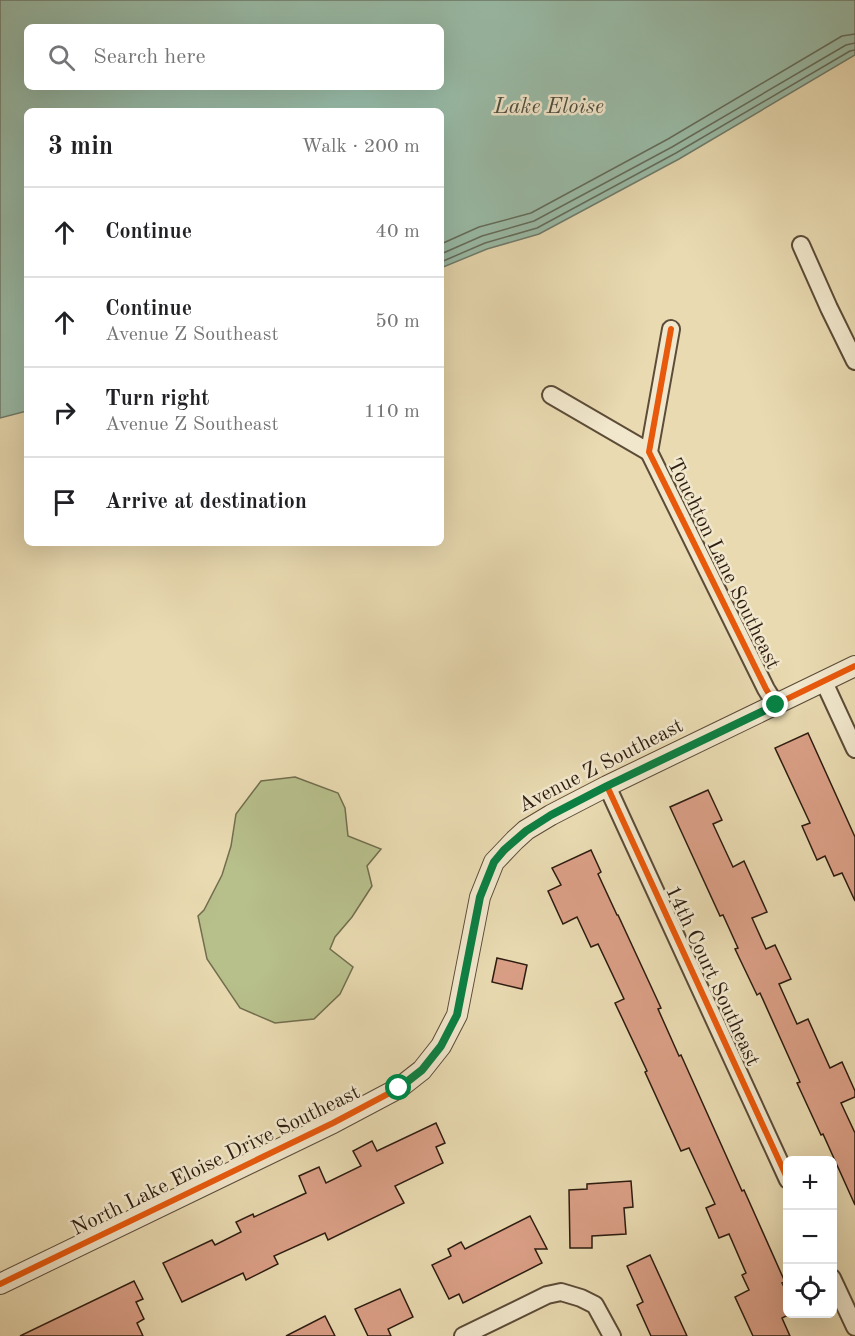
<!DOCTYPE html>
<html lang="en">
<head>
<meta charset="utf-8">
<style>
	:root { --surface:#fff; --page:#f2f2f2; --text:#202124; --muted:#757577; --line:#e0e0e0 }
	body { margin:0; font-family:"Old Standard TT",serif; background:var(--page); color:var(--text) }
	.controls { position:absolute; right:18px; bottom:18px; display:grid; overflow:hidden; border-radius:9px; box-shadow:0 6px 24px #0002 }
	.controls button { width:54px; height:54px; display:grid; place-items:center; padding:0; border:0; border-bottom:2px solid var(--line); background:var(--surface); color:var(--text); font:30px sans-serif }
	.stop { position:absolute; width:18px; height:18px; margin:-14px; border:4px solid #0b8043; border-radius:50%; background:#fff }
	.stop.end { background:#0b8043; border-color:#fff; box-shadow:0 2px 6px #0008 }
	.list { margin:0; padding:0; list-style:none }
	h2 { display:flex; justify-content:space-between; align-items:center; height:78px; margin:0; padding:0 24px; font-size:26px }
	h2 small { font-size:20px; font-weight:400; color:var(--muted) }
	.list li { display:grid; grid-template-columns:39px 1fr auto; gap:18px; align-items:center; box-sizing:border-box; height:90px; padding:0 24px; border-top:2px solid var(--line) }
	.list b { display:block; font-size:22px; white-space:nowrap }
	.list p { margin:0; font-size:20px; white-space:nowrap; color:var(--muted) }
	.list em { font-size:20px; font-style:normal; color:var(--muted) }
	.icon { flex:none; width:33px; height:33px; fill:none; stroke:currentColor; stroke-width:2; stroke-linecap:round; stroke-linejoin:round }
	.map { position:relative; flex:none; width:855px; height:1336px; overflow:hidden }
	.search { position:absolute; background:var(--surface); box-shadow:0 6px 24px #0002; left:24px; top:24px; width:420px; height:66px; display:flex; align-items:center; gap:15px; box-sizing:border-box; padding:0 21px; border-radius:9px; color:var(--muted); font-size:22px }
	.panel { position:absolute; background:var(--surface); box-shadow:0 6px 24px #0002; left:24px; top:108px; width:420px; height:438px; border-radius:9px }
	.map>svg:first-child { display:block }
	.green { fill:#b7bf8b; stroke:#726e4e; stroke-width:1.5 }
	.water { fill:#99bba7; stroke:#6e7b6b; stroke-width:1.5; fill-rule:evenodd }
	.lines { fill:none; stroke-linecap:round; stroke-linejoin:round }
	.shore { stroke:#636c5c; stroke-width:1.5 }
	.building { fill:#da9f86; stroke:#2d1c10; stroke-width:1.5 }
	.minor-casing { stroke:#5c4c38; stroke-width:20 }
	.tertiary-casing { stroke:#5c4c38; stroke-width:22 }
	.minor { stroke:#f1e7cc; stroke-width:16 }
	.tertiary { stroke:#f1e7cc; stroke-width:20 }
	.cycleway-casing { stroke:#f1e7cc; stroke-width:10 }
	.cycleway { stroke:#e8590c; stroke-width:6 }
	.route { stroke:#0b8043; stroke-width:8 }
	.labels { text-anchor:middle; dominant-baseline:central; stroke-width:5; stroke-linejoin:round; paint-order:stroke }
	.street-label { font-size:21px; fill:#2d1c10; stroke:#f1e7cc }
	.water-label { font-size:22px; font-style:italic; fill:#4d4c3d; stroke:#f1e7cc }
</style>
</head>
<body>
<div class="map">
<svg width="855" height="1336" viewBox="0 0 855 1336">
	<rect width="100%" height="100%" fill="#e9dab1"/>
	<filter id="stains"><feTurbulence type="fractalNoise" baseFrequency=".00333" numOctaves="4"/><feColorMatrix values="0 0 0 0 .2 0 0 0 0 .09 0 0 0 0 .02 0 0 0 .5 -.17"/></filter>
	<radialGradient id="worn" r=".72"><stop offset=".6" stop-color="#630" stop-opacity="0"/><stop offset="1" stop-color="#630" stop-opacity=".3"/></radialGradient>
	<!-- green -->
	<path class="green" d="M 295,777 L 338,793 L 345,808 L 348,836 L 381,849 L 367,866 L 372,886 L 352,917 L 335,937 L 330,949 L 353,967 L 340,994 L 314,1019 L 275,1023 L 240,1008 L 207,959 L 198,916 L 204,910 L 222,875 L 231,846 L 236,814 L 261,781 Z"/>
	<!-- water -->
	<path class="water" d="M 0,0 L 855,0 L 855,55 L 679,159 L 539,234 L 487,249 L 441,268 L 441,111 L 27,111 L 27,411 L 0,418 ZM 27,27 L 441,27 L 441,87 L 27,87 Z"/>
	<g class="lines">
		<!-- shore -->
		<g class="shore">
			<path d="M 441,244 L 479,227 L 531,213 L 668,139 L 842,36 L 855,34"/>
			<path d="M 441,254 L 482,236 L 534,221 L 672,147 L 846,45 L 855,43"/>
			<path d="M 441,262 L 485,243 L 537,228 L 676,153 L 850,51 L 855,50"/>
		</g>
	</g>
	<!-- building -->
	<g class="building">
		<path d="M 808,733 L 855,837 L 855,901 L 842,873 L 834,876 L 825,856 L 817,860 L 802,826 L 810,823 L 775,748 Z"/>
		<path d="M 708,790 L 722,820 L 713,824 L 733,867 L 744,861 L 767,912 L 752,918 L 766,949 L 775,945 L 791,979 L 779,984 L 797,1024 L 808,1019 L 830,1068 L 842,1062 L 855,1091 L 855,1097 L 841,1103 L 855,1133 L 855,1205 L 823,1134 L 821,1135 L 797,1083 L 800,1082 L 760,993 L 757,995 L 735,949 L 738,948 L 723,915 L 720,916 L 670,807 Z"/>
		<path d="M 591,850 L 601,872 L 598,874 L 617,915 L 618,915 L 661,1008 L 658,1009 L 679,1056 L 681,1055 L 742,1191 L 744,1190 L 785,1282 L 782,1283 L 788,1295 L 788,1315 L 782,1318 L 790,1336 L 753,1336 L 735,1297 L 749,1290 L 742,1275 L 746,1273 L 729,1234 L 719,1238 L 706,1208 L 715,1204 L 689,1148 L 681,1151 L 645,1072 L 647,1071 L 615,1003 L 624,999 L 598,944 L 591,947 L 577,917 L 563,924 L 548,891 L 561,885 L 552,868 Z"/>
		<path d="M 497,958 L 527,965 L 522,989 L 492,982 Z"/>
		<path d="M 436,1123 L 445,1143 L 436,1147 L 443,1163 L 395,1186 L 404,1203 L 328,1240 L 325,1233 L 274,1256 L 278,1264 L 246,1280 L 243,1273 L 182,1302 L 163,1263 L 212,1240 L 215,1245 L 241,1232 L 236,1222 L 253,1214 L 254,1217 L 306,1193 L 299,1176 L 319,1167 L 326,1183 L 361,1166 L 353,1151 L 372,1141 L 377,1151 Z"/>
		<path d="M 631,1181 L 633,1207 L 624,1208 L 626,1234 L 592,1236 L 592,1248 L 570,1248 L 569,1190 L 587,1189 L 587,1184 Z"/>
		<path d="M 530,1216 L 547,1249 L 535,1249 L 542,1263 L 463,1303 L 459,1294 L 449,1299 L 432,1265 L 451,1256 L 448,1249 L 461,1242 L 465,1249 Z"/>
		<path d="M 650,1255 L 687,1336 L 651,1336 L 637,1305 L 643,1302 L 627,1266 Z"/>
		<path d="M 134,1281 L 143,1299 L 136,1302 L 144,1319 L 137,1323 L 143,1336 L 20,1336 Z"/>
		<path d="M 400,1289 L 413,1317 L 388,1329 L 391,1336 L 368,1336 L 355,1309 Z"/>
		<path d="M 325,1316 L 335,1336 L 286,1336 Z"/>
	</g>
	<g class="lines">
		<!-- minor casing -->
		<g class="minor-casing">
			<g id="minor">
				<path d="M 801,245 L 829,308 L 855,361"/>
				<path d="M 671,329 L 649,452 L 766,689 L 776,705"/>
				<path d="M 551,395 L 649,452"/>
				<path d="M 824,682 L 855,749"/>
				<path d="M 607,786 L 788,1180"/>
				<path d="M 832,1278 L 855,1327"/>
				<path d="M 463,1336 L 547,1295 L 561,1292 L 581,1298 L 595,1305 L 612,1336"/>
			</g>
		</g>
		<!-- tertiary casing -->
		<g class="tertiary-casing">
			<path id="tertiary" d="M 0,1284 L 333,1123 L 399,1088 L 422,1070 L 441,1046 L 457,1015 L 480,897 L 494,862 L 515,840 L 526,830 L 551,815 L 607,786 L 855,666"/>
		</g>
		<!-- minor -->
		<use href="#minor" class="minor"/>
		<!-- tertiary -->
		<use href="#tertiary" class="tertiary"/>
		<!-- cycleway casing -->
		<g class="cycleway-casing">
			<g id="cycleway">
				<path d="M 671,329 L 649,452 L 766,689 L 776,705"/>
				<path d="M 607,786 L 788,1180"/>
				<path d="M 0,1284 L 333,1123 L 399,1088 L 422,1070 L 441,1046 L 457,1015 L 480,897 L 494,862 L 515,840 L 526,830 L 551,815 L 607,786 L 855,666"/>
			</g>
		</g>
		<!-- cycleway -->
		<use href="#cycleway" class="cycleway"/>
	</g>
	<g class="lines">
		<!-- route -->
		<path class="route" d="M 399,1088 L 422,1070 L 441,1046 L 457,1015 L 480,897 L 494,862 L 504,850 L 526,831 L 551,815 L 607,786 L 776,705"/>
	</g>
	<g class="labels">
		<!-- street labels -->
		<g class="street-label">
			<text transform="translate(723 564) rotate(64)">Touchton Lane Southeast</text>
			<text transform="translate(601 766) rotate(-27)">Avenue Z Southeast</text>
			<text transform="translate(712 976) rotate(65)">14th Court Southeast</text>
			<text transform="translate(216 1161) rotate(-26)">North Lake Eloise Drive Southeast</text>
		</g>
		<!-- water labels -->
		<g class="water-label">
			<text x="549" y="107">Lake Eloise</text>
		</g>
	</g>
	<rect width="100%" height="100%" filter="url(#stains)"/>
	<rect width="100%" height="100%" fill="url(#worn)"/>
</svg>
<div class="controls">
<button>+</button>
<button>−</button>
<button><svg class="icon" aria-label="locate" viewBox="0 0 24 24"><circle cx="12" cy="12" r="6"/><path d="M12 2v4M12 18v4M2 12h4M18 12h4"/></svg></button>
</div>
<div class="stop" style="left:399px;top:1088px"></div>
<div class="stop end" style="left:776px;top:705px"></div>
<div class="search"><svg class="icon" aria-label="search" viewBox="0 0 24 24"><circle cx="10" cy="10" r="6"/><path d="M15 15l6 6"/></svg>Search here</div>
<section class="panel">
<h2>3 min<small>Walk · 200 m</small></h2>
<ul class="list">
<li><svg class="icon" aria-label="ahead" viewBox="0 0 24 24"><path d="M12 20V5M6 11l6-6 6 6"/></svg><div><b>Continue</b></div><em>40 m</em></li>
<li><svg class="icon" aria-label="ahead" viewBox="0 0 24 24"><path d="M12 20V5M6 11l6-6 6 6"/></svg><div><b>Continue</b><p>Avenue Z Southeast</p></div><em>50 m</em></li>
<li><svg class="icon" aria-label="right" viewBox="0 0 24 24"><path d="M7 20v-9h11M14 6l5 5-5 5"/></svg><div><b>Turn right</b><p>Avenue Z Southeast</p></div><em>110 m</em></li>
<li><svg class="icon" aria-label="arrive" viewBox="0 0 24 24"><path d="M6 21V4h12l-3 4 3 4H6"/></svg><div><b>Arrive at destination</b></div></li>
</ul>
</section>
</div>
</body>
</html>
